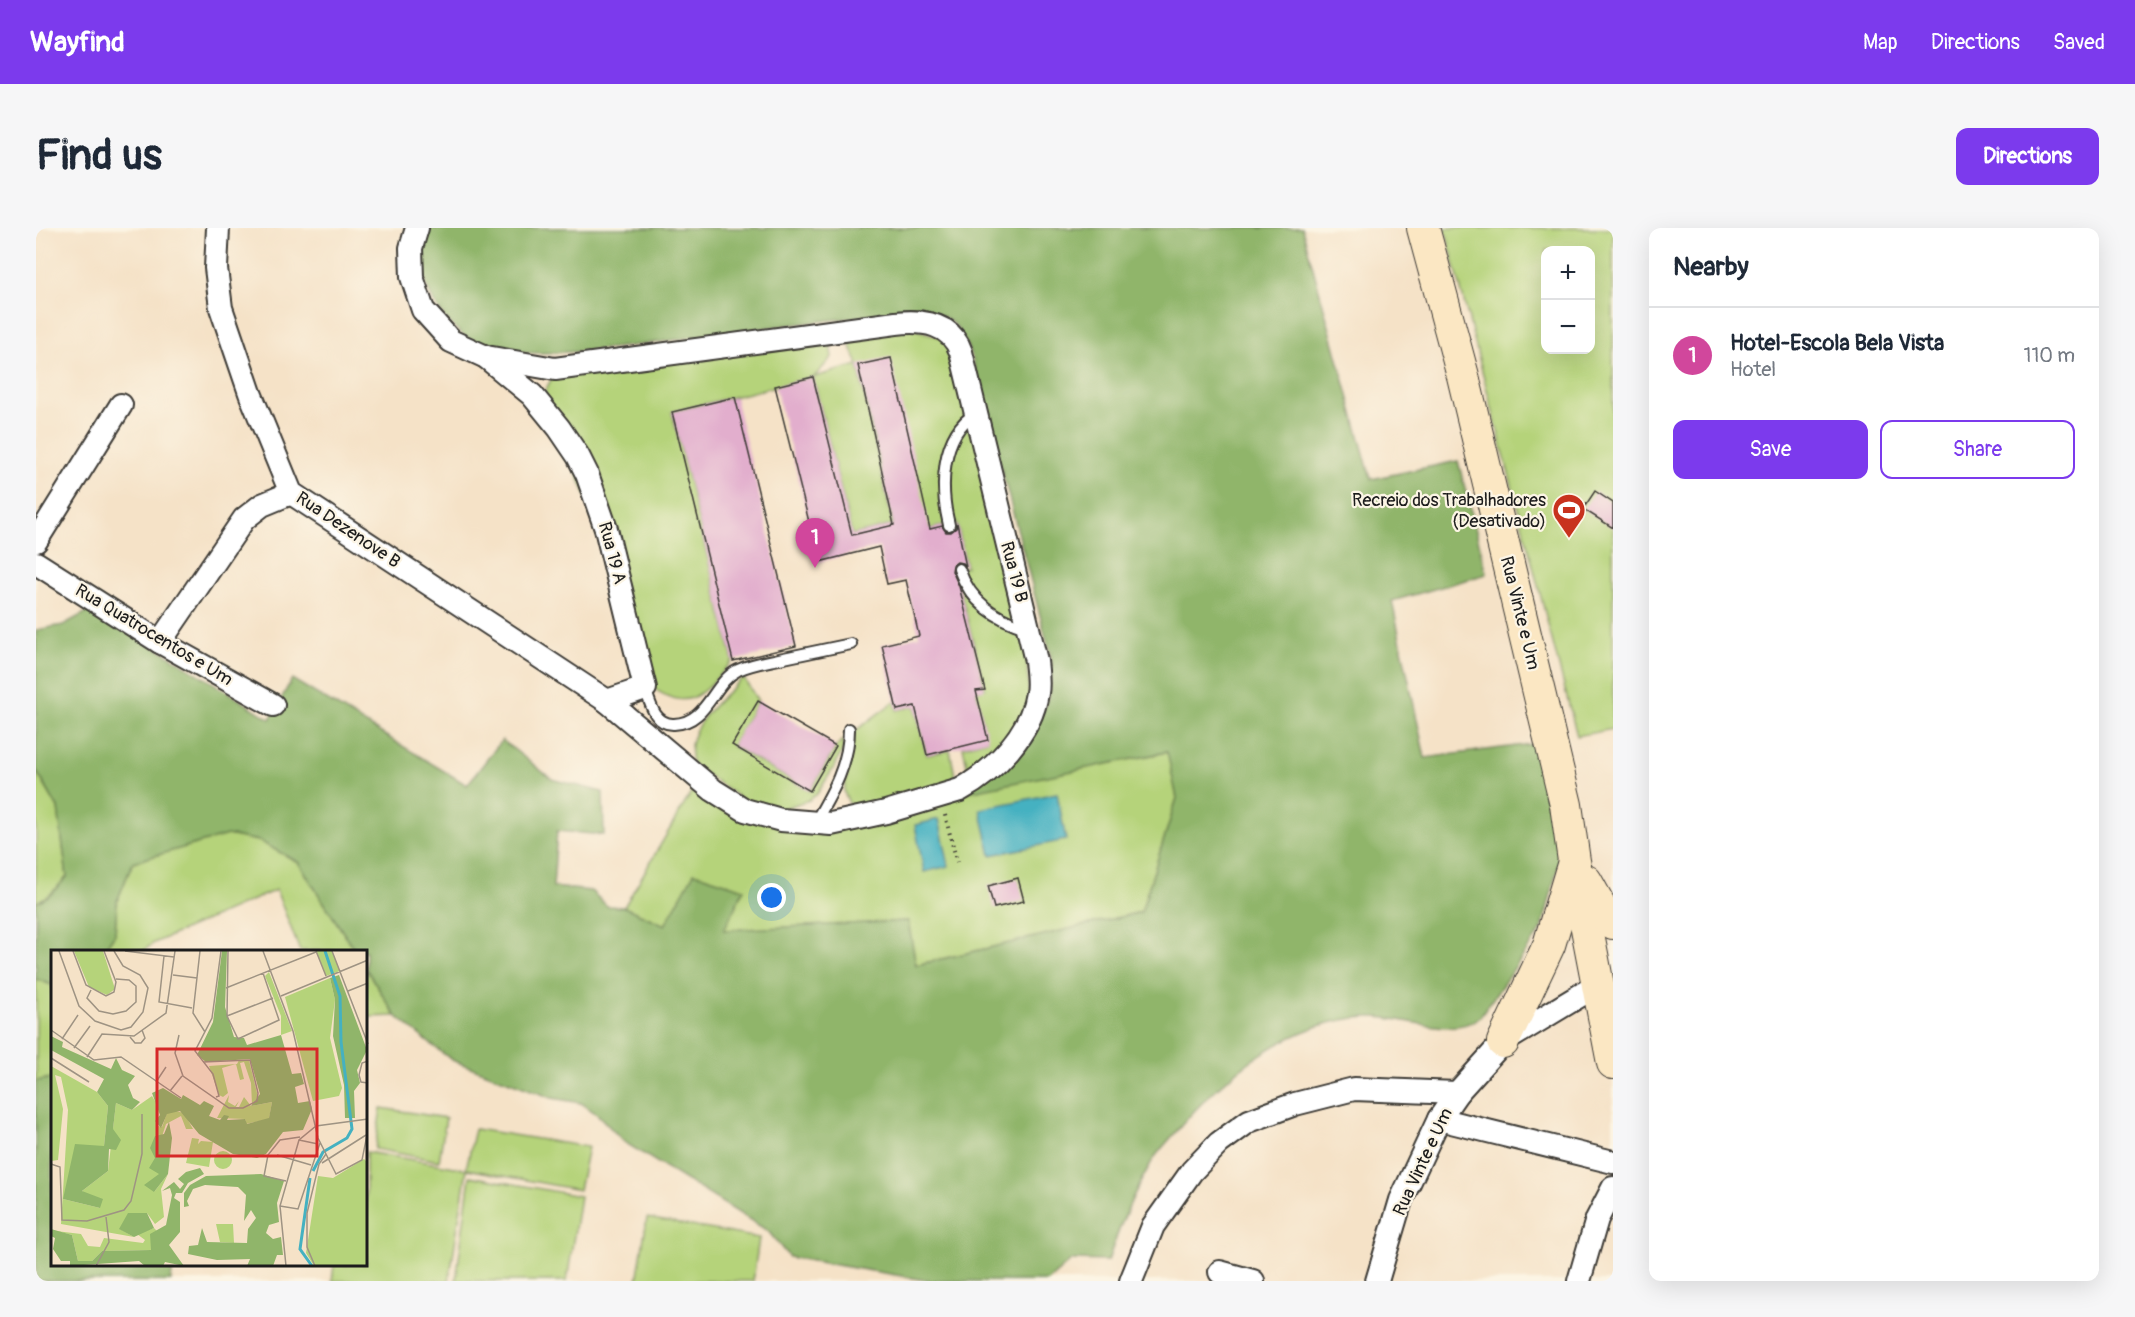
<!DOCTYPE html>
<html lang="en">
<head>
<meta charset="utf-8">
<style>
	:root { --surface:#fff; --page:#f6f6f7; --text:#1f2937; --muted:#747a83; --line:#e0e1e3; --accent:#7c3aed }
	body { margin:0; font-family:Pangolin,sans-serif; background:var(--page); color:var(--text) }
	.controls { position:absolute; right:18px; top:18px; display:grid; overflow:hidden; border-radius:12px; box-shadow:0 6px 24px #0002 }
	.controls button { width:54px; height:54px; display:grid; place-items:center; padding:0; border:0; border-bottom:2px solid var(--line); background:var(--surface); color:var(--text); font:30px sans-serif }
	.you { position:absolute; left:736px; top:670px; width:21px; height:21px; margin:-15px; border:4px solid #fff; border-radius:50%; background:#1a73e8; box-shadow:0 0 0 9px #1a73e833 }
	.badge { display:grid; place-items:center; width:39px; height:39px; border-radius:50%; background:var(--accent); color:#fff; font-size:20px; font-weight:700 }
	.pin { position:absolute; translate:-50% -50px; filter:drop-shadow(0 2px 3px #0008) }
	.pin::after { content:''; position:absolute; top:32px; width:21px; height:18px; background:inherit; clip-path:polygon(0 0,100% 0,50% 100%) }
	.list { margin:0; padding:0; list-style:none }
	h2 { display:flex; justify-content:space-between; align-items:center; height:78px; margin:0; padding:0 24px; font-size:26px }
	h2 small { font-size:20px; font-weight:400; color:var(--muted) }
	.list li { display:grid; grid-template-columns:39px 1fr auto; gap:18px; align-items:center; box-sizing:border-box; height:96px; padding:0 24px; border-top:2px solid var(--line) }
	.list b { display:block; font-size:22px; white-space:nowrap }
	.list p { margin:0; font-size:20px; white-space:nowrap; color:var(--muted) }
	.list em { font-size:20px; font-style:normal; color:var(--muted) }
	.actions { display:flex; gap:12px; padding:18px 24px }
	.actions a { flex:1; padding:14px 0; border:2px solid var(--accent); border-radius:12px; text-align:center; font-size:21px; color:var(--accent) }
	.actions .main { background:var(--accent); color:#fff }
	.map { position:relative; flex:none; width:1577px; height:1053px; overflow:hidden; border-radius:12px }
	header { display:flex; align-items:center; gap:36px; box-sizing:border-box; height:84px; padding:0 30px; background:var(--accent); color:#fff }
	header strong { font-size:28px }
	nav { display:flex; gap:33px; margin-inline-start:auto; font-size:21px }
	.intro { display:flex; align-items:center; justify-content:space-between; box-sizing:border-box; height:144px; padding:0 36px }
	h1 { margin:0; font-size:42px }
	.button { padding:15px 27px; border-radius:12px; background:var(--accent); color:#fff; font-size:21px; font-weight:700 }
	main { display:flex; gap:36px; padding:0 36px }
	aside { flex:1; background:var(--surface); border-radius:12px; box-shadow:0 6px 24px #0002 }
	.map>svg:first-child { display:block }
	.green { fill:#b5d37a; stroke:#68784b; stroke-width:1.5; fill-rule:evenodd }
	.forest { fill:#90b56a; stroke:#566843; stroke-width:1.5 }
	.water { fill:#44b1c1; stroke:#30666e; stroke-width:1.5 }
	.building { fill:#e2aecd }
	.lines { fill:none; stroke-linecap:round; stroke-linejoin:round }
	.lane-casing { stroke:#3d3a36; stroke-width:14 }
	.street-casing { stroke:#3d3a36; stroke-width:26 }
	.secondary-casing { stroke:#3d3a36; stroke-width:34 }
	.path { stroke:#3d3a36; stroke-width:4; stroke-dasharray:1.5 4.5; stroke-linecap:butt }
	.lane { stroke:#fff; stroke-width:10 }
	.street { stroke:#fff; stroke-width:22 }
	.secondary { stroke:#fbe7c3; stroke-width:32 }
	.labels { text-anchor:middle; dominant-baseline:central; stroke-width:4.5; stroke-linejoin:round; paint-order:stroke }
	.poi-label { font-size:18px; fill:#1c1c1c; stroke:#fcf5e5; text-anchor:end }
	.street-label { font-size:18px; fill:#1c1c1c; stroke:#fcf5e5 }
	.inset-river { fill:none; stroke:#44b1c1; stroke-width:3 }
	.inset-road { fill:none; stroke:#9e9383; stroke-width:1.5 }
	.view { fill:#d62828; fill-opacity:0.15; stroke:#d62828; stroke-width:3 }
	.inset-edge { fill:none; stroke:#1c1c1c; stroke-width:3 }
</style>
</head>
<body>
<header>
<strong>Wayfind</strong>
<nav><a>Map</a><a>Directions</a><a>Saved</a></nav>
</header>
<div class="intro"><h1>Find us</h1><a class="button">Directions</a></div>
<main>
<div class="map">
<svg width="1577" height="1053" viewBox="0 0 1577 1053">
	<rect width="100%" height="100%" fill="#fcf5e5"/>
	<filter id="ink" filterUnits="userSpaceOnUse"><feTurbulence type="fractalNoise" baseFrequency=".0167" numOctaves="2"/><feDisplacementMap in="SourceGraphic" scale="12" xChannelSelector="R" yChannelSelector="G"/><feConvolveMatrix kernelMatrix="1 2 1 2 8 2 1 2 1" color-interpolation-filters="sRGB"/></filter>
	<filter id="wash" filterUnits="userSpaceOnUse"><feTurbulence type="fractalNoise" baseFrequency=".008" numOctaves="4" result="noise"/><feDisplacementMap in="SourceGraphic" scale="24" xChannelSelector="R" yChannelSelector="G"/><feGaussianBlur stdDeviation="1.35" result="paint"/><feColorMatrix in="noise" values="0 0 0 0 0 0 0 0 0 0 0 0 0 0 0 0 0 1.4 0 .05"/><feComposite in="paint" operator="in"/></filter>
	<g filter="url(#wash)">
		<rect width="100%" height="100%" fill="#f5e2c7"/>
		<!-- green -->
		<g class="green">
			<path d="M 1409,0 L 1577,0 L 1577,501 L 1541,508 ZM 1510,22 L 1554,22 L 1554,122 L 1510,122 Z"/>
			<path d="M 865,97 L 914,112 L 988,390 L 994,481 L 934,552 L 927,519 L 951,512 L 940,463 L 949,461 L 919,342 L 930,339 L 921,295 L 894,301 L 822,138 L 857,297 L 816,307 L 777,149 L 636,184 L 697,433 C 667,463 655,489 613,457 L 588,357 L 510,174 L 509,163 L 517,148 L 792,105 L 796,129 L 778,149 L 822,137 L 809,103 Z"/>
			<path d="M 707,449 L 722,473 L 696,518 L 774,563 L 800,518 L 808,512 L 807,521 L 799,538 L 781,566 L 773,572 L 736,584 L 723,583 L 657,537 C 644,501 685,472 707,449 Z"/>
			<path d="M 859,473 L 861,482 L 879,478 L 891,527 L 914,522 L 921,559 L 827,582 C 815,579 811,575 808,563 L 819,503 Z"/>
			<path d="M 1132,524 L 1141,570 L 1105,684 L 880,737 L 871,693 L 688,703 L 659,645 L 629,697 L 588,679 L 662,553 L 755,596 Z"/>
			<path d="M 0,542 L 22,580 L 31,649 L 15,666 L 0,675 Z"/>
			<path d="M 191,607 L 223,613 L 262,634 L 319,723 L 264,723 L 240,662 L 118,715 L 107,723 L 67,723 L 79,706 L 81,673 L 97,634 Z"/>
			<path d="M 330,741 L 360,788 L 330,789 Z"/>
			<path d="M 0,751 L 16,757 L 16,850 L 0,853 Z"/>
			<path d="M 345,880 L 410,890 L 403,933 L 339,921 Z"/>
			<path d="M 439,901 L 552,919 L 543,962 L 431,941 L 413,1053 L 296,1053 L 298,1037 L 330,1036 L 330,924 L 430,941 Z"/>
			<path d="M 434,948 L 544,968 L 531,1053 L 420,1053 Z"/>
			<path d="M 611,990 L 723,1010 L 717,1053 L 601,1053 Z"/>
		</g>
		<!-- forest -->
		<g class="forest">
			<path d="M 392,0 L 1266,0 L 1335,251 L 1422,233 L 1451,346 L 1356,373 L 1389,530 L 1510,514 L 1529,611 L 1506,701 L 1444,789 C 1415,812 1367,787 1333,789 C 1255,792 1187,847 1139,905 C 1131,915 1120,925 1114,937 C 1096,967 1083,1000 1072,1033 L 1036,1032 L 1012,1053 L 895,1053 L 753,1029 L 732,1003 L 588,914 L 562,887 L 545,875 L 516,870 L 416,832 L 392,814 L 360,788 L 330,741 L 330,723 L 319,723 L 262,634 L 223,613 L 191,607 L 97,634 L 81,673 L 79,706 L 67,723 L 16,723 L 16,757 L 0,751 L 0,675 L 15,666 L 31,649 L 22,580 L 0,542 L 0,402 L 27,397 L 58,380 L 234,491 L 256,451 L 431,557 L 466,512 L 516,551 L 567,564 L 568,607 L 521,603 L 517,659 L 555,663 L 571,678 L 588,679 L 629,697 L 658,645 L 708,661 L 688,702 L 872,693 L 880,737 L 1105,684 L 1141,570 L 1131,524 L 927,565 L 1006,485 C 1015,465 1017,450 1015,429 L 937,133 C 925,100 915,82 876,83 C 803,91 730,99 658,109 C 608,116 559,124 508,125 C 492,125 475,125 458,122 C 423,113 391,77 387,41 C 386,27 389,13 392,0 Z"/>
			<path d="M 16,850 L 16,1036 L 137,1037 L 135,1053 L 0,1053 L 0,853 Z"/>
		</g>
		<!-- water -->
		<g class="water">
			<path d="M 1021,565 L 1030,612 L 955,627 L 944,581 Z"/>
			<path d="M 903,591 L 913,638 L 888,644 L 879,597 Z"/>
		</g>
		<g id="blocks">
			<!-- building -->
			<g class="building">
				<path d="M 855,130 L 894,301 L 906,298 L 910,304 L 915,304 L 920,300 L 921,295 L 930,339 L 927,335 L 921,334 L 917,337 L 916,343 L 923,358 L 949,462 L 940,463 L 952,512 L 891,527 L 879,478 L 861,482 L 846,417 L 883,408 L 870,352 L 851,356 L 843,319 L 783,334 L 739,158 L 777,149 L 816,307 L 858,297 L 822,137 Z"/>
				<path d="M 699,169 L 760,418 L 697,433 L 636,184 Z"/>
				<path d="M 1559,263 L 1577,275 L 1577,300 L 1547,281 Z"/>
				<path d="M 722,473 L 800,518 L 774,563 L 696,517 Z"/>
				<path d="M 982,650 L 988,673 L 958,680 L 952,658 Z"/>
			</g>
		</g>
	</g>
	<g filter="url(#ink)">
		<use href="#blocks" fill-opacity="0" stroke="#3d3a36" stroke-width="1.5"/>
		<g class="lines">
			<!-- lane casing -->
			<g class="lane-casing">
				<g id="lane">
					<path d="M 913,297 C 904,260 904,207 940,185"/>
					<path d="M 923,341 C 935,375 960,391 993,401"/>
					<path d="M 609,460 C 614,474 618,497 638,496 C 672,495 676,455 702,442 C 715,436 729,434 743,431 C 767,426 791,421 815,416"/>
					<path d="M 778,596 C 796,565 813,537 813,501"/>
				</g>
			</g>
			<!-- street casing -->
			<g class="street-casing">
				<g id="street">
					<path d="M 182,0 L 180,40 L 185,80 L 214,165 L 255,265 L 571,473 L 677,562 L 709,582 L 745,592 L 795,596 L 850,584 L 924,562 C 958,543 995,506 1001,465 C 1003,455 1001,443 1000,433 L 925,124 C 915,95 887,92 860,95 L 519,141 L 450,129"/>
					<path d="M 381,0 L 375,20 L 376,49 L 387,82 L 415,113 L 450,129 L 496,167 L 523,200 L 542,228 L 551,246 L 570,301 L 609,460 L 571,473"/>
					<path d="M 0,313 L 85,177"/>
					<path d="M 0,335 L 124,414 L 237,477"/>
					<path d="M 124,414 L 208,291 L 226,277 L 255,265"/>
					<path d="M 1403,891 L 1577,934"/>
					<path d="M 1184,1044 L 1217,1053"/>
					<path d="M 1095,1053 L 1117,998 L 1156,943 L 1183,915 L 1213,893 L 1259,876 L 1318,861 L 1421,865"/>
					<path d="M 1341,1053 L 1365,972 L 1403,891 L 1421,865 L 1467,814 L 1563,756"/>
					<path d="M 1543,1053 L 1561,991 L 1577,960"/>
				</g>
			</g>
			<!-- secondary casing -->
			<g class="secondary-casing">
				<g id="secondary">
					<path d="M 1387,0 L 1427,148 L 1530,577 L 1538,633 L 1577,835"/>
					<path d="M 1550,653 L 1569,687 L 1577,695"/>
					<path d="M 1467,814 L 1513,717 L 1537,637"/>
				</g>
			</g>
			<!-- path -->
			<path class="path" d="M 909,587 L 921,634"/>
			<!-- lane -->
			<use href="#lane" class="lane"/>
			<!-- street -->
			<use href="#street" class="street"/>
			<!-- secondary -->
			<use href="#secondary" class="secondary"/>
		</g>
	</g>
	<!-- icons -->
	<defs>
		<g id="stadium-pin" transform="scale(1.725)"><path d="M0 17L-7.5 6A9.5 9.5 0 1 1 7.5 6Z" fill="#c8321e" stroke="#fcf5e5"/><path d="M0-5a6.5 5 0 1 0 0 10a6.5 5 0 1 0 0-10ZM-3.5-1.8h7v3.6h-7Z" fill="#fff"/></g>
	</defs>
	<g fill-rule="evenodd">
		<use href="#stadium-pin" x="1533" y="282"/>
	</g>
	<g class="labels">
		<!-- poi labels -->
		<g class="poi-label">
			<text x="1510" y="272">Recreio dos Trabalhadores<tspan x="1510" dy="21">(Desativado)</tspan></text>
		</g>
		<!-- street labels -->
		<g class="street-label">
			<text transform="translate(312 302) rotate(34)">Rua Dezenove B</text>
			<text transform="translate(576 325) rotate(75)">Rua 19 A</text>
			<text transform="translate(978 344) rotate(75)">Rua 19 B</text>
			<text transform="translate(1484 385) rotate(76)">Rua Vinte e Um</text>
			<text transform="translate(118 407) rotate(31)">Rua Quatrocentos e Um</text>
			<text transform="translate(1387 934) rotate(-65)">Rua Vinte e Um</text>
		</g>
	</g>
	<!-- overview -->
	<g transform="translate(15 722)">
		<rect width="316" height="316" fill="#f5e2c7"/>
		<path d="M 23,1 L 52,1 L 64,39 L 56,45 L 38,37 ZM 265,1 L 281,1 L 289,21 L 275,26 ZM 218,22 L 241,81 L 230,85 L 230,66 L 214,26 ZM 279,28 L 284,50 L 279,88 L 291,138 L 288,146 L 262,151 L 234,47 ZM 188,110 L 198,110 L 207,147 L 201,155 L 200,133 L 193,112 L 189,113 L 193,129 L 189,130 L 185,114 L 171,118 L 177,143 L 172,147 L 168,145 L 158,116 L 186,114 ZM 0,116 L 46,142 L 57,156 L 53,196 L 12,249 L 49,258 L 31,241 L 57,221 L 65,153 L 81,160 L 101,146 L 108,158 L 107,176 L 111,177 L 116,163 L 125,161 L 133,163 L 142,179 L 135,179 L 130,166 L 115,174 L 104,208 L 109,224 L 103,242 L 117,224 L 110,239 L 113,267 L 104,274 L 96,263 L 69,279 L 83,287 L 10,274 L 17,160 L 10,127 L 4,125 L 12,159 L 7,210 L 0,211 ZM 178,145 L 177,152 L 184,156 L 188,151 L 185,157 L 188,157 L 193,147 L 200,156 L 221,152 L 218,169 L 195,174 L 194,169 L 166,168 ZM 141,188 L 148,189 L 147,194 L 150,191 L 162,192 L 158,217 L 135,213 ZM163 210a9 9 0 1 1 18 0a9 9 0 1 1-18 0ZM 313,209 L 317,213 L 316,316 L 263,316 L 255,303 L 267,226 L 282,228 ZM 165,274 L 182,274 L 183,293 L 169,292 ZM 103,278 L 108,283 L 100,300 L 51,301 L 41,311 L 27,311 L 21,285 L 5,281 L 30,284 L 37,296 L 49,297 L 53,288 L 92,293 L 94,290 L 86,284 Z" fill="#b5d37a"/>
		<path d="M 171,1 L 176,1 L 174,57 L 183,87 L 193,88 L 196,95 L 230,85 L 241,124 L 250,123 L 253,134 L 244,137 L 247,153 L 259,151 L 261,159 L 252,180 L 232,182 L 215,204 L 206,208 L 182,204 L 148,184 L 129,161 L 116,164 L 110,178 L 104,171 L 109,165 L 101,143 L 112,138 L 130,149 L 132,145 L 149,155 L 153,151 L 163,156 L 158,166 L 169,170 L 173,165 L 178,166 L 176,170 L 194,169 L 196,174 L 218,168 L 221,152 L 200,156 L 209,144 L 199,109 L 155,112 L 146,105 L 162,72 ZM 288,25 L 316,100 L 306,120 L 309,133 L 303,141 L 304,168 L 294,168 L 293,135 L 282,86 L 284,50 L 279,28 ZM 0,86 L 12,92 L 11,97 L 60,119 L 65,108 L 71,120 L 84,126 L 77,135 L 82,148 L 89,152 L 81,160 L 65,153 L 62,179 L 70,190 L 65,200 L 58,199 L 57,221 L 31,241 L 52,249 L 49,258 L 12,249 L 24,194 L 53,196 L 57,156 L 46,142 L 53,129 L 0,100 ZM 118,172 L 121,188 L 117,224 L 103,242 L 93,235 L 108,224 L 98,218 L 104,208 L 99,198 L 104,186 L 113,184 ZM 149,218 L 153,224 L 137,233 L 131,243 L 125,243 L 123,248 L 129,252 L 129,282 L 118,295 L 133,316 L 114,312 L 112,316 L 94,316 L 88,311 L 19,316 L 19,311 L 10,311 L 2,299 L 4,288 L 0,286 L 0,279 L 21,285 L 27,311 L 41,311 L 51,301 L 100,300 L 99,284 L 115,275 L 121,245 L 119,238 L 111,241 L 123,232 L 129,239 L 133,234 L 127,229 L 135,222 ZM 210,224 L 233,231 L 226,253 L 228,272 L 218,275 L 215,283 L 222,289 L 230,287 L 232,305 L 226,305 L 222,316 L 196,316 L 199,309 L 166,310 L 137,304 L 138,296 L 147,295 L 151,278 L 156,292 L 196,293 L 197,279 L 205,268 L 200,260 L 193,271 L 195,245 L 187,237 L 154,235 L 142,239 L 136,251 L 138,256 L 133,257 L 133,243 L 139,235 L 155,226 ZM 77,263 L 96,263 L 103,278 L 83,287 L 68,279 Z" fill="#90b56a"/>
		<path class="inset-river" d="M 262,221 L 272,202 L 296,188 L 301,179 L 290,92 L 289,46 L 274,1M 259,228 L 249,299 L 261,316"/>
		<path class="inset-road" d="M 8,1 L 28,56 L 44,71 L 70,80 L 80,77 L 92,62 L 97,38 L 89,25 L 72,16 L 63,1M 22,1 L 35,35 L 55,46 L 63,42 L 65,32 L 53,1M 74,1 L 123,7M 149,1 L 142,63 L 154,82M 177,1 L 176,66 L 187,89 L 228,70 L 212,23M 212,1 L 242,81 L 267,188 L 285,224 L 311,210 L 316,185M 265,1 L 275,26M 281,1 L 317,94M 113,6 L 108,52 L 141,58M 122,25 L 146,28M 175,38 L 265,2M 40,40 L 36,48 L 48,61 L 62,64 L 75,61 L 85,52 L 85,36 L 78,30 L 65,29M 297,41 L 317,33M 230,46 L 317,10M 176,66 L 222,48M 0,80 L 43,110 L 70,107 L 130,148M 128,85 L 124,103 L 132,126 L 178,158 L 192,158 L 206,151 L 207,143 L 199,110 L 152,112M 79,87 L 84,93 L 90,93 L 94,88 L 91,80M 11,89 L 27,65M 23,98 L 39,76M 36,107 L 51,84 L 83,86 L 115,63 L 124,1M 0,108 L 38,132M 317,111 L 311,113 L 308,125 L 310,132 L 317,133M 105,132 L 115,117M 119,141 L 131,126M 165,147 L 168,146 L 162,124 L 144,101 L 161,68 L 170,1M 248,190 L 267,194M 226,205 L 260,215M 271,213 L 315,185M 0,214 L 9,217 L 11,270 L 36,271 L 73,260 L 80,251 L 91,204 L 91,164M 235,231 L 213,226 L 217,205 L 229,190 L 249,187M 229,256 L 247,259 L 269,193M 45,316 L 58,292 L 55,267M 235,316 L 229,256 L 248,190 L 265,176 L 317,169M 264,316 L 256,297 L 256,263 L 268,214 L 275,204"/>
		<path class="view" d="M 106,99 L 266,99 L 266,206 L 106,206 Z"/>
		<rect width="316" height="316" class="inset-edge"/>
	</g>
</svg>
<div class="controls">
<button>+</button>
<button>−</button>
</div>
<div class="you"></div>
<div class="pin badge" style="left:779px;top:340px;background:#d1479c">1</div>
</div>
<aside>
<h2>Nearby<small></small></h2>
<ul class="list">
<li><span class="badge" style="background:#d1479c">1</span><div><b>Hotel-Escola Bela Vista</b><p>Hotel</p></div><em>110 m</em></li>
</ul>
<div class="actions"><a class="main">Save</a><a>Share</a></div>
</aside>
</main>
</body>
</html>
